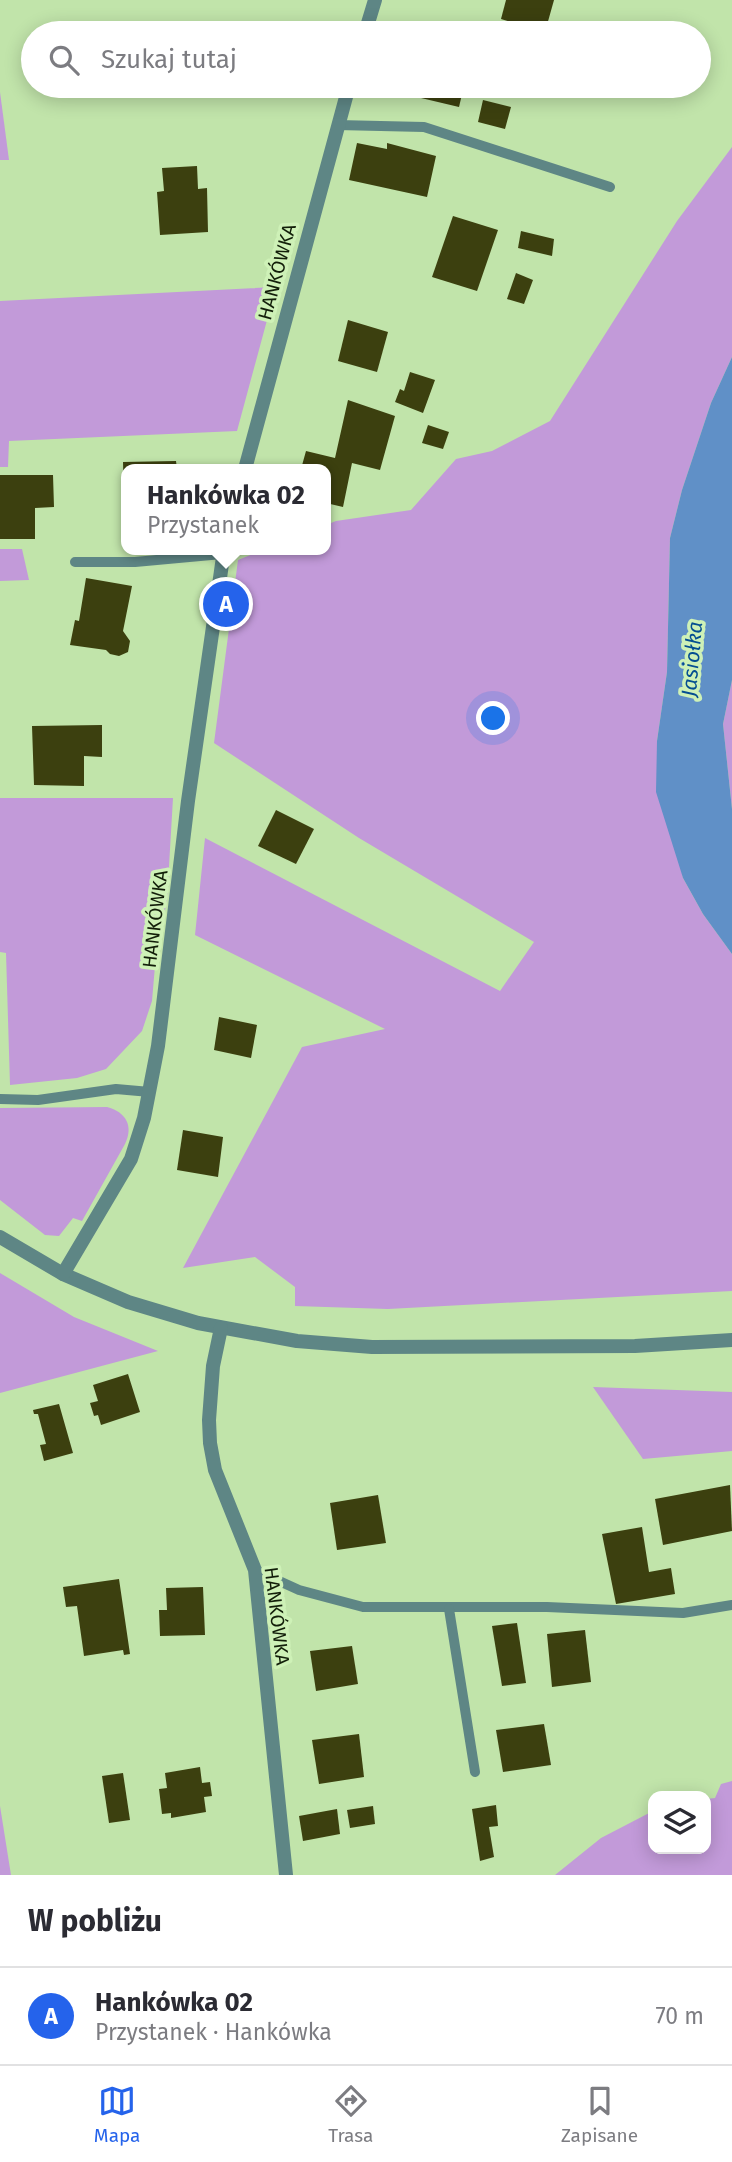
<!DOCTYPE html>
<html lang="pl">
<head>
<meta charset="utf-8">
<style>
	:root { --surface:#fff; --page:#f2f2f3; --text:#2b2b33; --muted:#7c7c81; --line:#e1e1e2; --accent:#2563eb }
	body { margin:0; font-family:"Fira Sans",sans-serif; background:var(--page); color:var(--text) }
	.controls { position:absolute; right:21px; bottom:21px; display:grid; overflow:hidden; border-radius:14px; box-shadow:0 4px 18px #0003 }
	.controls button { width:63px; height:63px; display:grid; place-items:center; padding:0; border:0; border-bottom:2px solid var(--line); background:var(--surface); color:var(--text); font:35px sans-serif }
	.you { position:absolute; left:494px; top:719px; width:24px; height:24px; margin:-18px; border:5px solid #fff; border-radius:50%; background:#1a73e8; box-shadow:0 0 0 10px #1a73e833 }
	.badge { display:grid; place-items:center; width:46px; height:46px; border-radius:50%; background:var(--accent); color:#fff; font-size:23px; font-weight:700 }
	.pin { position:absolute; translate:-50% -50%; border:4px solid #fff; box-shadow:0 2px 7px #0006 }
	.popup { position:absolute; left:121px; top:464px; width:210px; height:91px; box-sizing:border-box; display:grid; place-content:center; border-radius:14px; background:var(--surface); filter:drop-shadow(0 2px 5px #0005); font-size:23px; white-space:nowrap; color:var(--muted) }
	.popup b { font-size:26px; color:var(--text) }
	.popup::after { content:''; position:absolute; left:50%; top:100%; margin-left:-14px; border:14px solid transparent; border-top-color:var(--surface) }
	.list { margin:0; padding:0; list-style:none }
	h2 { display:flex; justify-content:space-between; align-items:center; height:91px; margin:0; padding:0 28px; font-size:30px }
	h2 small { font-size:23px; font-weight:400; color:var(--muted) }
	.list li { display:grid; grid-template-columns:46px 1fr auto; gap:21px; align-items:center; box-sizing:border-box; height:98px; padding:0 28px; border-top:2px solid var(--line) }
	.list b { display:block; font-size:26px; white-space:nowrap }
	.list p { margin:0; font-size:23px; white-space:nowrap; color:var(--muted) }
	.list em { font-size:23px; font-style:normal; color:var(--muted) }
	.icon { flex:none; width:38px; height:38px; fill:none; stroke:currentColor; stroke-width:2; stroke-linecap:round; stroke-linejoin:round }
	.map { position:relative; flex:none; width:732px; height:1875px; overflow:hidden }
	.search { position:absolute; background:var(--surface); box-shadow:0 4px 18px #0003; left:21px; right:21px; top:21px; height:77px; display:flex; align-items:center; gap:18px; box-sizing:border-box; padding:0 24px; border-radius:38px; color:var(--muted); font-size:26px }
	.sheet { height:189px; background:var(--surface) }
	nav { display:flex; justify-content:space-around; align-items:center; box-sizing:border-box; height:98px; border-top:2px solid var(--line); background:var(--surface); font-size:19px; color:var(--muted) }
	nav a { display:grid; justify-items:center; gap:4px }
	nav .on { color:var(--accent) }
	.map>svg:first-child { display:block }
	.green { fill:#c29ad9 }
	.water { fill:#6090c7 }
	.building { fill:#3c400f }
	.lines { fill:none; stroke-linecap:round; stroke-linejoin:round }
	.service { stroke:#5e8685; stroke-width:10 }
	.minor { stroke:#5e8685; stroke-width:14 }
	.labels { text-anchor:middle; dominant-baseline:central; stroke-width:7; stroke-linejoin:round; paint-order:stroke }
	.street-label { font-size:19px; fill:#121e09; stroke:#cef1b7 }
	.water-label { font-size:21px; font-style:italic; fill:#044e91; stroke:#cef1b7 }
</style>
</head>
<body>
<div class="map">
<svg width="732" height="1875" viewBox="0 0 732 1875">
	<rect width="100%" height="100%" fill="#c1e4aa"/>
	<!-- green -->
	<g class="green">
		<path d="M 0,92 L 9,160 L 0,160 Z"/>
		<path d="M 732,147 L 732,357 L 711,403 L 682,490 L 670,538 L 667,672 L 657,741 L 683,878 L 703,914 L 732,954 L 732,1291 L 388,1309 L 295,1306 L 295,1287 L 255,1257 L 183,1268 L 302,1047 L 385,1029 L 195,935 L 205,838 L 500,991 L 534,942 L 359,838 L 214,743 L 238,560 L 263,550 L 326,550 L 326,525 L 336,521 L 411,510 L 456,459 L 492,451 L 550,421 L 677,221 Z"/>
		<path d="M 276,287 L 237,431 L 9,441 L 8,467 L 0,467 L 0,301 Z"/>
		<path d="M 0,549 L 22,549 L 29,580 L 0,581 Z"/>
		<path d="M 732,680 L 732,809 L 723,724 Z"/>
		<path d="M 0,798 L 173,798 L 167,900 L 156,954 L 152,1001 L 142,1031 L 106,1069 L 77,1078 L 10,1085 L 6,953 L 0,952 Z"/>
		<path d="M 107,1107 C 126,1112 134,1126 125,1144 L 82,1221 L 73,1218 L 59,1236 L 45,1235 L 0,1200 L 0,1108 Z"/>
		<path d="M 0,1273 L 74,1317 L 158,1351 L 0,1393 Z"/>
		<path d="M 593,1387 L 732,1392 L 732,1451 L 643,1459 Z"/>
		<path d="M 732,1781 L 732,1875 L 555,1875 L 601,1838 L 653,1811 L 653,1849 L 706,1849 L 706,1799 L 715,1798 L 721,1784 Z"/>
		<path d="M 0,1806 L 11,1875 L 0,1875 Z"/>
	</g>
	<!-- water -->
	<path class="water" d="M 732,357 L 732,680 L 723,724 L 732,809 L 732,954 L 703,914 L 683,878 L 656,792 L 657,741 L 667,672 L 670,538 L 682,490 L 711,403 Z"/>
	<!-- building -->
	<g class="building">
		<path d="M 506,0 L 554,0 L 545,32 L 501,19 Z"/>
		<rect x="273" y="29" width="39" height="4"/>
		<path d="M 425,86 L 464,86 L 459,107 L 421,98 Z"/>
		<path d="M 483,100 L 511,107 L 505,129 L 478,122 Z"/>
		<path d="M 357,143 L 387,149 L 387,143 L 436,156 L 427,197 L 349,180 Z"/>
		<path d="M 197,166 L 198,189 L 207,188 L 208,232 L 160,235 L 157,192 L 164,191 L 162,168 Z"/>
		<path d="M 453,216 L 498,230 L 477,291 L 432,277 Z"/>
		<path d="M 521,231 L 554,239 L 552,256 L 518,248 Z"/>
		<path d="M 516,273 L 533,280 L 524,304 L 507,299 Z"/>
		<path d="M 348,320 L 388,332 L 377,372 L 338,361 Z"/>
		<path d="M 410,372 L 435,380 L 423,413 L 395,402 L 400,389 L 404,391 Z"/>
		<path d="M 348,400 L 395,416 L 380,470 L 352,463 L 343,507 L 326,503 L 326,469 L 301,469 L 306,451 L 335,458 Z"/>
		<path d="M 428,425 L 449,432 L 443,449 L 422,443 Z"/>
		<path d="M 176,461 L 177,469 L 126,469 L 126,498 L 124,499 L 123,462 Z"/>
		<path d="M 0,475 L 53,475 L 54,507 L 35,508 L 35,539 L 0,539 Z"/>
		<path d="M 86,578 L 132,586 L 123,631 L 130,641 L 128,652 L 119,656 L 110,654 L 106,650 L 70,645 L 75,620 L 79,621 Z"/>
		<path d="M 102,725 L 102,757 L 84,756 L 84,786 L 34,785 L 32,726 Z"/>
		<path d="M 276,810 L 314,829 L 296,864 L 258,846 Z"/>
		<path d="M 219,1017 L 257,1025 L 251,1058 L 214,1050 Z"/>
		<path d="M 183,1130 L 223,1137 L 218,1177 L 177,1170 Z"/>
		<path d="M 128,1374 L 140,1412 L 101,1425 L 98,1415 L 94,1416 L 90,1403 L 98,1401 L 93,1385 Z"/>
		<path d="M 59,1404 L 73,1453 L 44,1461 L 40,1445 L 46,1444 L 38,1414 L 34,1414 L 33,1410 Z"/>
		<path d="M 730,1485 L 732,1531 L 663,1545 L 655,1499 Z"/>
		<path d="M 378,1495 L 386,1543 L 337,1550 L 330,1503 Z"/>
		<path d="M 642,1527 L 649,1572 L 671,1568 L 675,1594 L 616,1604 L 602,1534 Z"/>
		<path d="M 119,1579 L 130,1654 L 124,1655 L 123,1650 L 84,1656 L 77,1606 L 66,1607 L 63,1587 Z"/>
		<path d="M 203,1587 L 205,1635 L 160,1636 L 159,1610 L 167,1610 L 166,1588 Z"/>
		<path d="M 517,1623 L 526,1683 L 502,1686 L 492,1626 Z"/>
		<path d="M 585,1630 L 591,1682 L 552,1687 L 547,1634 Z"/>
		<path d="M 352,1646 L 358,1684 L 316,1691 L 310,1651 Z"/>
		<path d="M 544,1724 L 551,1765 L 503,1772 L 496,1730 Z"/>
		<path d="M 359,1734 L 364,1777 L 319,1784 L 312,1740 Z"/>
		<path d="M 200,1767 L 202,1783 L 210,1782 L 212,1796 L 204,1797 L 206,1812 L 171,1818 L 171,1813 L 162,1814 L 159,1789 L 167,1788 L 165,1773 Z"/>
		<path d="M 123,1773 L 130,1820 L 109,1823 L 102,1776 Z"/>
		<path d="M 496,1805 L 498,1826 L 489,1827 L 494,1857 L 480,1861 L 472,1809 Z"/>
		<path d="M 373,1806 L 375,1824 L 350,1828 L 347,1810 Z"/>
		<path d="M 337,1809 L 340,1834 L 303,1841 L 299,1816 Z"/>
	</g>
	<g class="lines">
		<!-- service -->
		<g class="service">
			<path d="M 337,125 L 424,127 L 610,187"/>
			<path d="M 75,562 L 135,562 L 222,554"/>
			<path d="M 0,1099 L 38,1100 L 116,1089 L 150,1092"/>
			<path d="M 255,1570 L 299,1590 L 363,1607 L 547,1607 L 683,1613 L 732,1605"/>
			<path d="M 449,1609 L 475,1772"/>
		</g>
		<!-- minor -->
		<g class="minor">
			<path d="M 365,33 L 375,0"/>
			<path d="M 245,469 L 349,86"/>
			<path d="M 0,1237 L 63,1274 L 128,1302 L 198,1323 L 297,1341 L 372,1347 L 635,1346 L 732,1340"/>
			<path d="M 63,1274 L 131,1159 L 144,1118 L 158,1046 L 188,801 L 224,550"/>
			<path d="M 221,1328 L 213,1366 L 209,1420 L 210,1443 L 215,1470 L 255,1570 L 286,1875"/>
		</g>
	</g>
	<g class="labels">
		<!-- street labels -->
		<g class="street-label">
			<text transform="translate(277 272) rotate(-75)">HANKÓWKA</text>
			<text transform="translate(155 919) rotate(-83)">HANKÓWKA</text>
			<text transform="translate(277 1616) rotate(83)">HANKÓWKA</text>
		</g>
		<!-- water labels -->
		<g class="water-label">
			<text transform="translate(692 659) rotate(-85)">Jasiołka</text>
		</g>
	</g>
</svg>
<div class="controls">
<button><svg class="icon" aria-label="layers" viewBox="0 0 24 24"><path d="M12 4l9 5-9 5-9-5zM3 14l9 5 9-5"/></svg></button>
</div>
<div class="you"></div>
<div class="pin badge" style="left:226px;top:604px">A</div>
<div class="popup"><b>Hankówka 02</b>Przystanek</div>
<div class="search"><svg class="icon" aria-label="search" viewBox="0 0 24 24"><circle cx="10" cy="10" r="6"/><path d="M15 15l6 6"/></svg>Szukaj tutaj</div>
</div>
<section class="sheet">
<h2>W pobliżu<small></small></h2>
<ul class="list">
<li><span class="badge">A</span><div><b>Hankówka 02</b><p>Przystanek · Hankówka</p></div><em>70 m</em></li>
</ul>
</section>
<nav>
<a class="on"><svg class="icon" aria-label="map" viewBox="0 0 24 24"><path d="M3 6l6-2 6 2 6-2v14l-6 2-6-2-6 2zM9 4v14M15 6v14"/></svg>Mapa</a>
<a><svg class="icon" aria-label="directions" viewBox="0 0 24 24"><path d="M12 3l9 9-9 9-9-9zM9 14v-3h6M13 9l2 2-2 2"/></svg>Trasa</a>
<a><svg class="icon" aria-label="saved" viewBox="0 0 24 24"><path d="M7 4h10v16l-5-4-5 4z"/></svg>Zapisane</a>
</nav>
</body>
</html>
